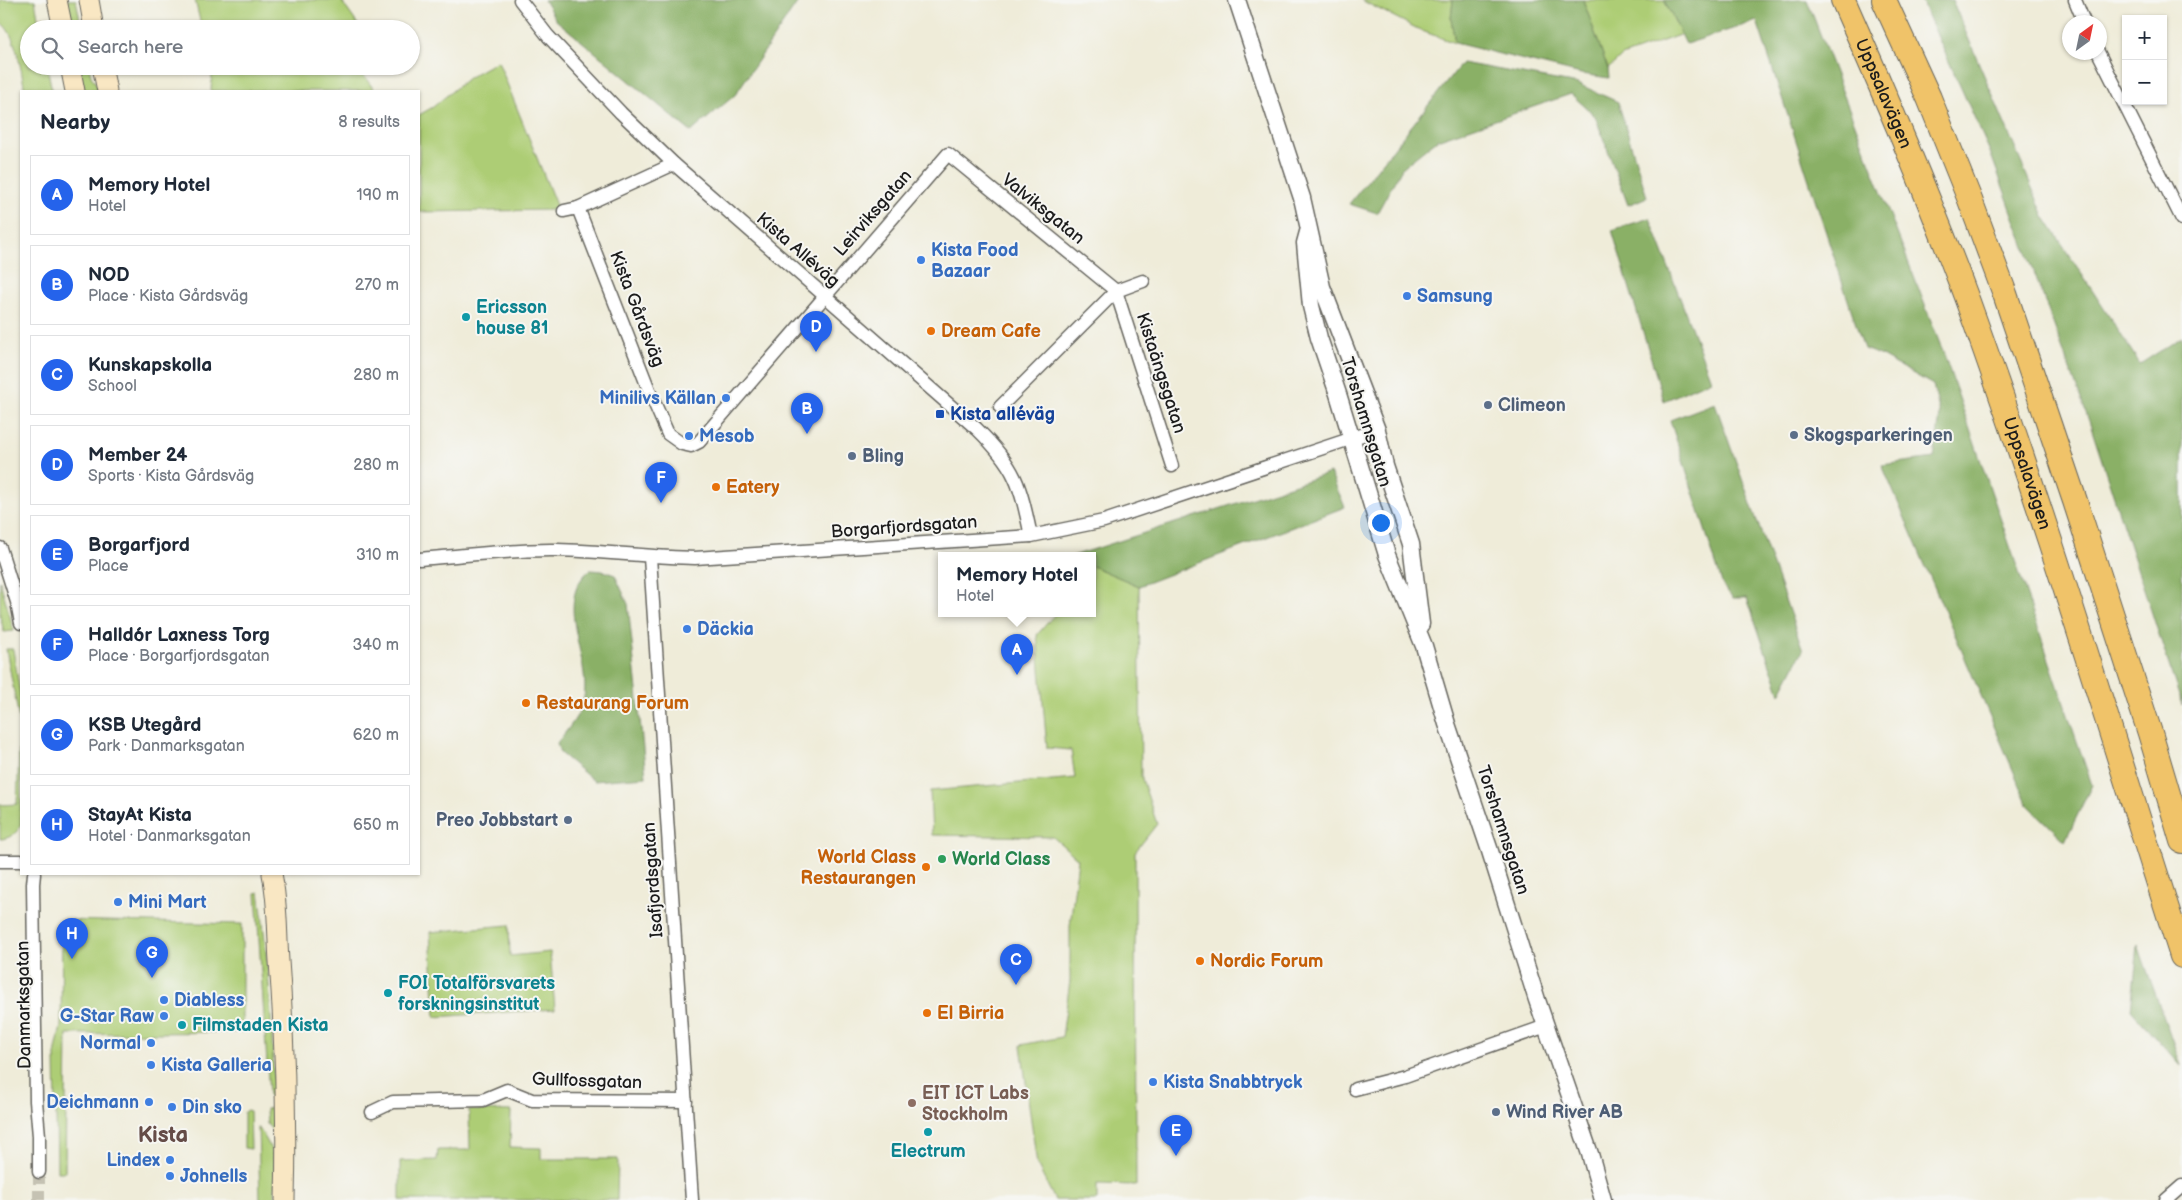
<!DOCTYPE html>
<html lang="en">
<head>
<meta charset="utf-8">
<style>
	:root { --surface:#fff; --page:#f6f6f7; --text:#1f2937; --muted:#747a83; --line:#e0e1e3; --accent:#2563eb }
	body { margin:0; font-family:"Balsamiq Sans",sans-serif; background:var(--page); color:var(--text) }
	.controls { position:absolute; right:15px; top:15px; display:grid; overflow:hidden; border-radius:0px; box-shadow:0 1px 4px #0004 }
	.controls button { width:45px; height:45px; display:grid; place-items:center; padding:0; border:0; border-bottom:1px solid var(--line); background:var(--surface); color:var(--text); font:25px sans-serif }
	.compass { position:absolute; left:2062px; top:15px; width:45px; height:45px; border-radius:50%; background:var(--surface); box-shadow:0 1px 4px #0004; rotate:33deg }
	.you { position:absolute; left:1380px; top:522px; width:18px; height:18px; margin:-12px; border:4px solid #fff; border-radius:50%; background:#1a73e8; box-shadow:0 0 0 8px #1a73e833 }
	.badge { display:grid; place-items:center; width:32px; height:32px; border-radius:50%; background:var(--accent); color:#fff; font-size:16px; font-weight:700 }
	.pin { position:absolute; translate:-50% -41px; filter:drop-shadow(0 1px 2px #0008) }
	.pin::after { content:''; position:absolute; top:26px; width:18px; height:15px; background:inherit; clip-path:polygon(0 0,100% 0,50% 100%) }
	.popup { position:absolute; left:938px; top:552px; width:158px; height:65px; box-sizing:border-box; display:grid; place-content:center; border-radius:0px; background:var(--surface); filter:drop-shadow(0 1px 4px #0005); font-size:16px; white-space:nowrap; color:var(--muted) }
	.popup b { font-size:19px; color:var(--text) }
	.popup::after { content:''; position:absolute; left:50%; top:100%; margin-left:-10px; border:10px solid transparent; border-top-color:var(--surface) }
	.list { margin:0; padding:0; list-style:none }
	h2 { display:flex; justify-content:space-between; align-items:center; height:65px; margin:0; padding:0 20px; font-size:21px }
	h2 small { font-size:16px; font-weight:400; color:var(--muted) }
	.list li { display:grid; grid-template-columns:32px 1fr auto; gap:15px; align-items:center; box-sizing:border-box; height:80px; margin:0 10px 10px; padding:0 10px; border:1px solid var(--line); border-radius:0px }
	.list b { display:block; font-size:19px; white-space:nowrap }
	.list p { margin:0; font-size:16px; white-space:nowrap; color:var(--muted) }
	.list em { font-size:16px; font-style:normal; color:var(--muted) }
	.icon { flex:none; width:28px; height:28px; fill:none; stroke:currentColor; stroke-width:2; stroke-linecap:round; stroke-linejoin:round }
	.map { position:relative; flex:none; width:2182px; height:1200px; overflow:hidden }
	.search { position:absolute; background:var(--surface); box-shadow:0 1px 4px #0004; left:20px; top:20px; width:400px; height:55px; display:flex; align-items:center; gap:12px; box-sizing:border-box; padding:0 18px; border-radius:28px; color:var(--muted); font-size:19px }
	.panel { position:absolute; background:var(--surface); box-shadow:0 1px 4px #0004; left:20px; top:90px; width:400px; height:785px; border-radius:0px }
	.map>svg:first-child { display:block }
	.green { fill:#adcd74; stroke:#647448 }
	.forest { fill:#8ab066; stroke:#536641 }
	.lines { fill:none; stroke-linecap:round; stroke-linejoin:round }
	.minor-tunnel { stroke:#c5c2b3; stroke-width:12; stroke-dasharray:12 6; stroke-linecap:butt }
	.minor-casing { stroke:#66655e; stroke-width:15 }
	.tertiary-casing { stroke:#66655e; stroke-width:19 }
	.secondary-casing { stroke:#66655e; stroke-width:21 }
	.motorway-casing { stroke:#66655e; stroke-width:26 }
	.minor { stroke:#fff; stroke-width:12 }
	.tertiary { stroke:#fff; stroke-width:16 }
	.secondary { stroke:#f9e7c3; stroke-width:19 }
	.motorway { stroke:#f0c369; stroke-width:24 }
	.shop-dot { fill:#3f7fe0; stroke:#f6f6f2; stroke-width:2 }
	.culture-dot { fill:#0f9aa8; stroke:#f6f6f2; stroke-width:2 }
	.food-dot { fill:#e8710a; stroke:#f6f6f2; stroke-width:2 }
	.service-dot { fill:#5c6f8a; stroke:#f6f6f2; stroke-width:2 }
	.transit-dot { fill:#1a4fb4; stroke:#f6f6f2; stroke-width:2 }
	.leisure-dot { fill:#2e9e5b; stroke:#f6f6f2; stroke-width:2 }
	.education-dot { fill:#8d6e63; stroke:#f6f6f2; stroke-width:2 }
	.labels { text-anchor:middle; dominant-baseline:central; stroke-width:4; stroke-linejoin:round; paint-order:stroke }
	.street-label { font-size:18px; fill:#1c1c1c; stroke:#f6f6f2 }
	.shop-label { font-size:18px; font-weight:bold; fill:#366cbe; stroke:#f6f6f2; text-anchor:start }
	.culture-label { font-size:18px; font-weight:bold; fill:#0d838f; stroke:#f6f6f2; text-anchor:start }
	.food-label { font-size:18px; font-weight:bold; fill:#c56008; stroke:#f6f6f2; text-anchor:start }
	.service-label { font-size:18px; font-weight:bold; fill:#4e5e75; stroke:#f6f6f2; text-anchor:start }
	.transit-label { font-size:18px; font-weight:bold; fill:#164399; stroke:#f6f6f2; text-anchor:start }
	.leisure-label { font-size:18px; font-weight:bold; fill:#27864d; stroke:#f6f6f2; text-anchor:start }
	.education-label { font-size:18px; font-weight:bold; fill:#785e54; stroke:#f6f6f2; text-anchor:start }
	.district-label { font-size:22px; font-weight:bold; fill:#654c47; stroke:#f6f6f2 }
</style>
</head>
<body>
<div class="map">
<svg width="2182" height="1200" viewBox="0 0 2182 1200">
	<rect width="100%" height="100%" fill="#f6f6f2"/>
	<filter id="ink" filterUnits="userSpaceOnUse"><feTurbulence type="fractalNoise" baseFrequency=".02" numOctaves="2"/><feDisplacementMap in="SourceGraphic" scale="10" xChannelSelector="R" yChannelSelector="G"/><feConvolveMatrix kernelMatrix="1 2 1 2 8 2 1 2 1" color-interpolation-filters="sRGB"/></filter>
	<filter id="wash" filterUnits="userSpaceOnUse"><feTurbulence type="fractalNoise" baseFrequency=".0096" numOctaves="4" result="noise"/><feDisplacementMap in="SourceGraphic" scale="20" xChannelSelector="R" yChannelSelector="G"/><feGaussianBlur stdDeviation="1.12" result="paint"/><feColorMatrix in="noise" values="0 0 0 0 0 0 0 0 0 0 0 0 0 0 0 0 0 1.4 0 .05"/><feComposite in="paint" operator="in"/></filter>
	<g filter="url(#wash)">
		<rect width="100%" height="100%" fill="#efecd9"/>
		<!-- green -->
		<g class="green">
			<path d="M 0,0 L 35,0 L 40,29 L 29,29 L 29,66 L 47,66 L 52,91 L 25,91 C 21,72 17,33 0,22 Z"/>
			<path d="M 66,0 L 76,0 L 82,29 L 72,29 Z"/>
			<path d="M 195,0 L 343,0 L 342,2 L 361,29 L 202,29 Z"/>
			<path d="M 1361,0 L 1453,0 L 1451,19 L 1455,43 L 1422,31 Z"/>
			<path d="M 1583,0 L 1664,0 L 1682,34 L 1622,56 L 1608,69 Z"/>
			<path d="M 498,61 L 558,210 L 419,212 L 419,115 L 433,107 L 469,77 Z"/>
			<path d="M 79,66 L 89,66 L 91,76 L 101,91 L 84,91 Z"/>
			<path d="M 210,66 L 357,66 L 375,91 L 211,91 L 212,75 Z"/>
			<path d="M 1092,566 L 1139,586 L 1141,776 L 1157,824 L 1135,852 L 1136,1185 L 1097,1184 L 1097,1200 L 1055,1200 L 1037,1165 L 1021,1045 L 1062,1037 L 1070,981 L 1070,926 L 1078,859 L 1053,837 L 932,835 L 930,791 L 1075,778 L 1071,750 L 1047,748 L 1037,635 L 1055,614 L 1092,614 Z"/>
			<path d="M 0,581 L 14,631 L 4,632 L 0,616 Z"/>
			<path d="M 6,649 L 13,649 L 21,699 L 21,824 C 18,833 9,839 0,839 L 0,805 L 17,804 L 20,724 Z"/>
			<path d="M 259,892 C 269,962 273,1031 274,1101 L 272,1102 L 269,1095 L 256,893 Z"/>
			<path d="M 62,920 L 242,924 L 242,1032 L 67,1034 L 65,1172 L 57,1172 L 55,1055 L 61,1026 Z"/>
			<path d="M 509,925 L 510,956 L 550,952 L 555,1009 L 435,1017 L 430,932 Z"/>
			<path d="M 274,1108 L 274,1130 L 273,1131 L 267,1124 L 266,1109 Z"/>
			<path d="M 247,1110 L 250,1111 L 251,1149 L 244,1148 L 244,1112 Z"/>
			<path d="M 469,1110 L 511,1111 L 510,1147 L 541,1148 L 541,1159 L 618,1159 L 617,1200 L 400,1200 L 400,1161 L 437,1160 L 438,1150 L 470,1150 Z"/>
			<path d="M 258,1127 C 279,1157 275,1165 275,1200 L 260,1200 Z"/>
		</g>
		<!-- forest -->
		<g class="forest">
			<path d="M 544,0 L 799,0 L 735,95 L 691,132 L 556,20 Z"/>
			<path d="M 1453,0 L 1583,0 L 1608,69 L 1609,78 L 1581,74 L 1455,43 L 1451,19 Z"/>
			<path d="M 1664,0 L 1807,0 L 1945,357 L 2092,785 L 2065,841 L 2028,805 L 1882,465 L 1934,458 L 1940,414 L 1933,385 L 1880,355 L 1864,349 L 1757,21 L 1686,44 Z"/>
			<path d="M 1921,0 L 1952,0 L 2044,216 L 2140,364 L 2182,337 L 2182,705 L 2089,421 L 1990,152 Z"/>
			<path d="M 1462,63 L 1578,84 L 1618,102 L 1647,197 L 1628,205 L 1595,116 L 1571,94 L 1437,140 L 1402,168 L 1377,213 L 1349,204 Z"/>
			<path d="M 1650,218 L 1711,380 L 1664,401 L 1612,230 Z"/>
			<path d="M 1715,403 L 1803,650 L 1780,694 L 1747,598 L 1733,598 L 1723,586 L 1670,420 Z"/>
			<path d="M 1330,473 L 1345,507 L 1139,586 L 1092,566 L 1092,556 L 1073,556 Z"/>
			<path d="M 590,570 L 603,571 L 615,575 L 628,604 L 646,777 L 594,781 L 560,753 L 557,743 C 567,730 581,715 584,697 C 591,657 552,601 590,570 Z"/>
			<path d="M 2138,945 L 2181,1066 L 2131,1010 Z"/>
		</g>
	</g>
	<g filter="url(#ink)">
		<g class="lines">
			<!-- minor-tunnel -->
			<path class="minor-tunnel" d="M 39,1172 L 39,1200"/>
			<!-- minor casing -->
			<g class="minor-casing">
				<g id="minor">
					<path d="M 520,0 L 548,36 L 621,113 L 674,164 L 977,429 C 1016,467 1020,484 1031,536"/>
					<path d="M 2075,0 L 2084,22"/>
					<path d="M 2098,52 L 2182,219"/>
					<path d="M 578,208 L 674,164"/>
					<path d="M 564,211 L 578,208 L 651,395 L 668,434 L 682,444 L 691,446 L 699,442 L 948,154 L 1116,291"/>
					<path d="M 1116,291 L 1172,466"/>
					<path d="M 1000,407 L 1116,291 L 1143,281"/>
					<path d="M 0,548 L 17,602 L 21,623"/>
					<path d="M 650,557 L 692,1200"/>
					<path d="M 419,559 C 463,556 513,549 557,550 C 603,551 649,557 695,558 L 1031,536 L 1104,521 L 1377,430"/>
					<path d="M 0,861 L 21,861"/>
					<path d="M 34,874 L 33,884 L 36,1101 L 39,1136 L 39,1172"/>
					<path d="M 1355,1089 L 1405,1076 L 1546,1026"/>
					<path d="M 372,1112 L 393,1102 L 483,1100 L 507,1090 L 532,1100 L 686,1101"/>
					<path d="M 2166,1200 L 2182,1186"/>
				</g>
			</g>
			<!-- tertiary casing -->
			<g class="tertiary-casing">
				<g id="tertiary">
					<path d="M 1237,0 L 1302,198 L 1322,287 L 1377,430 L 1385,466 L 1411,544 L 1421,624"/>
					<path d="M 1308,232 L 1305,243 L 1311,306 L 1319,338 L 1338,394 L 1387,555 L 1424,646 L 1447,724 L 1489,848 L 1537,1000 L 1590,1154 L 1603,1200"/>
				</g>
			</g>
			<!-- secondary casing -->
			<g class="secondary-casing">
				<g id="secondary">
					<path d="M 57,0 L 63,29"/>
					<path d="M 89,0 L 94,29"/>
					<path d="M 70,66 L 75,91"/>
					<path d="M 102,66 L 107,91"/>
					<path d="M 272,874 C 278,903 277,931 279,961 C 285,1041 287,1120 285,1200"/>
				</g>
			</g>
			<!-- motorway casing -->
			<g class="motorway-casing">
				<g id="motorway">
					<path id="s1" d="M 1843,0 C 1887,99 1930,199 1968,302 C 2046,517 2112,738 2182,956"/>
					<path d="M 1884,0 L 1929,98 L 1970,200 L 2005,294 L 2075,501 L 2150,733 L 2182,841"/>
				</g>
			</g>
			<!-- minor -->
			<use href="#minor" class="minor"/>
			<!-- tertiary -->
			<use href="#tertiary" class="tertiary"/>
			<!-- secondary -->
			<use href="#secondary" class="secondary"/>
			<!-- motorway -->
			<use href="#motorway" class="motorway"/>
		</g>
	</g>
	<!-- markers -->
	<g class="shop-dot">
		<circle cx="921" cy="260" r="5"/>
		<circle cx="1407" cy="296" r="5"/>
		<circle cx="726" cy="398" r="5"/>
		<circle cx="689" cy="436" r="5"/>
		<circle cx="687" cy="629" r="5"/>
		<circle cx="118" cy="902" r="5"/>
		<circle cx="164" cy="1000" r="5"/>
		<circle cx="164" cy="1016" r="5"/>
		<circle cx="151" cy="1043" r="5"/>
		<circle cx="151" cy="1065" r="5"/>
		<circle cx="1153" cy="1082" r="5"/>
		<circle cx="149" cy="1102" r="5"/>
		<circle cx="172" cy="1107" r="5"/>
		<circle cx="170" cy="1160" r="5"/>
		<circle cx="170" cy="1176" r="5"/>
	</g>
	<g class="culture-dot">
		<circle cx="466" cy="317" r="5"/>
		<circle cx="388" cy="993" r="5"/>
		<circle cx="182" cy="1025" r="5"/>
		<circle cx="928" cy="1132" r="5"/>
	</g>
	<g class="food-dot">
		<circle cx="931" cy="331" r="5"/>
		<circle cx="716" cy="487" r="5"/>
		<circle cx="526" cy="703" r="5"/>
		<circle cx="926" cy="867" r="5"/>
		<circle cx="1200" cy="961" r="5"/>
		<circle cx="927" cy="1013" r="5"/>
	</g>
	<g class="service-dot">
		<circle cx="1488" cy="405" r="5"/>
		<circle cx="1794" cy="435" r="5"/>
		<circle cx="852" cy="456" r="5"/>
		<circle cx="568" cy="820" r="5"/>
		<circle cx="1496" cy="1112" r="5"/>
	</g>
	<rect class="transit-dot" x="935" y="409" width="10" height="10" rx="2.5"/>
	<circle class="leisure-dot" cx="942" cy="859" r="5"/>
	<circle class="education-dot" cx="912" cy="1103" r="5"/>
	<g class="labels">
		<!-- street labels -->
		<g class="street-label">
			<text stroke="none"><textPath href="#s1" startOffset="102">Uppsalavägen</textPath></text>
			<text transform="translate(1043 209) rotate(39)">Valviksgatan</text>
			<text transform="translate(873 213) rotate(-49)">Leirviksgatan</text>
			<text transform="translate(798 250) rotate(41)">Kista Alléväg</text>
			<text transform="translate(637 309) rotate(69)">Kista Gårdsväg</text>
			<text transform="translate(1161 373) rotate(72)">Kistaängsgatan</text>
			<text transform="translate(1366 422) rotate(73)">Torshamnsgatan</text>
			<text stroke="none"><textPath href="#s1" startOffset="508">Uppsalavägen</textPath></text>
			<text transform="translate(904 527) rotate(-4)">Borgarfjordsgatan</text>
			<text transform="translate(1503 830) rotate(72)">Torshamnsgatan</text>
			<text transform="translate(653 880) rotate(-94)">Isafjordsgatan</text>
			<text transform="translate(24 1005) rotate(-91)">Danmarksgatan</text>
			<text transform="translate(587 1081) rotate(2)">Gullfossgatan</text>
		</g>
		<!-- shop labels -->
		<g class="shop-label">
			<text x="931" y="250">Kista Food<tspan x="931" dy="21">Bazaar</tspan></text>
			<text x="1417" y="296">Samsung</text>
			<text x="716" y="398" text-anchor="end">Minilivs Källan</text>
			<text x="699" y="436">Mesob</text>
			<text x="697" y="629">Däckia</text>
			<text x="128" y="902">Mini Mart</text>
			<text x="174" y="1000">Diabless</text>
			<text x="154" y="1016" text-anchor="end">G-Star Raw</text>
			<text x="141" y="1043" text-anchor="end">Normal</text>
			<text x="161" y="1065">Kista Galleria</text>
			<text x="1163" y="1082">Kista Snabbtryck</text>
			<text x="139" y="1102" text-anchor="end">Deichmann</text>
			<text x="182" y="1107">Din sko</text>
			<text x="160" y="1160" text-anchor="end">Lindex</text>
			<text x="180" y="1176">Johnells</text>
		</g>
		<!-- culture labels -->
		<g class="culture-label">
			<text x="476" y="307">Ericsson<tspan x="476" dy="21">house 81</tspan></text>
			<text x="398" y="983">FOI Totalförsvarets<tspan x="398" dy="21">forskningsinstitut</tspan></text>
			<text x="192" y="1025">Filmstaden Kista</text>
			<text x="928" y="1151" text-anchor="middle">Electrum</text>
		</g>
		<!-- food labels -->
		<g class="food-label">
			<text x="941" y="331">Dream Cafe</text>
			<text x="726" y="487">Eatery</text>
			<text x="536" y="703">Restaurang Forum</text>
			<text x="916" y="857" text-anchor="end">World Class<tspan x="916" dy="21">Restaurangen</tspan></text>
			<text x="1210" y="961">Nordic Forum</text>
			<text x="937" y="1013">El Birria</text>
		</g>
		<!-- service labels -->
		<g class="service-label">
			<text x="1498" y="405">Climeon</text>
			<text x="1804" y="435">Skogsparkeringen</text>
			<text x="862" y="456">Bling</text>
			<text x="558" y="820" text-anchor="end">Preo Jobbstart</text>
			<text x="1506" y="1112">Wind River AB</text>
		</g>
		<!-- transit labels -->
		<g class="transit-label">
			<text x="950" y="414">Kista alléväg</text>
		</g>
		<!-- leisure labels -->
		<g class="leisure-label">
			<text x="952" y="859">World Class</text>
		</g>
		<!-- education labels -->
		<g class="education-label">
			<text x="922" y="1093">EIT ICT Labs<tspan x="922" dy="21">Stockholm</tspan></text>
		</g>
		<!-- district labels -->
		<g class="district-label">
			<text x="163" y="1135">Kista</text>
		</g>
	</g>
</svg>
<div class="controls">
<button>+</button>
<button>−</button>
</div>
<svg class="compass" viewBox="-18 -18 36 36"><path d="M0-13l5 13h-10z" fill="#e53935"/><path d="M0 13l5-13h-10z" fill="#747a83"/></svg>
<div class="you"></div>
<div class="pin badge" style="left:1017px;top:675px">A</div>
<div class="popup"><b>Memory Hotel</b>Hotel</div>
<div class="pin badge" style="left:807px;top:434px">B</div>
<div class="pin badge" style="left:1016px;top:985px">C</div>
<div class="pin badge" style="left:816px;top:352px">D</div>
<div class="pin badge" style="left:1176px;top:1156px">E</div>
<div class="pin badge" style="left:661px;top:503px">F</div>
<div class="pin badge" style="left:152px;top:978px">G</div>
<div class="pin badge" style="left:72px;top:959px">H</div>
<div class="search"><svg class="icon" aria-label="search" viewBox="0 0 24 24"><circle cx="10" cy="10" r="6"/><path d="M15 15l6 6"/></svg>Search here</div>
<section class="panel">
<h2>Nearby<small>8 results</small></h2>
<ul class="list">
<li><span class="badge">A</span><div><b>Memory Hotel</b><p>Hotel</p></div><em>190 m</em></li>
<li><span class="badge">B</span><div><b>NOD</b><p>Place · Kista Gårdsväg</p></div><em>270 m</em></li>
<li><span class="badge">C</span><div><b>Kunskapskolla</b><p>School</p></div><em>280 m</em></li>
<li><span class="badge">D</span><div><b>Member 24</b><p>Sports · Kista Gårdsväg</p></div><em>280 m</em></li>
<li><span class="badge">E</span><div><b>Borgarfjord</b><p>Place</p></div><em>310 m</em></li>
<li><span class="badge">F</span><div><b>Halldór Laxness Torg</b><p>Place · Borgarfjordsgatan</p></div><em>340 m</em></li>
<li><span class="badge">G</span><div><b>KSB Utegård</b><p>Park · Danmarksgatan</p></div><em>620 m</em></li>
<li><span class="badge">H</span><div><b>StayAt Kista</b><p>Hotel · Danmarksgatan</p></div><em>650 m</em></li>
</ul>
</section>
</div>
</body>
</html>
